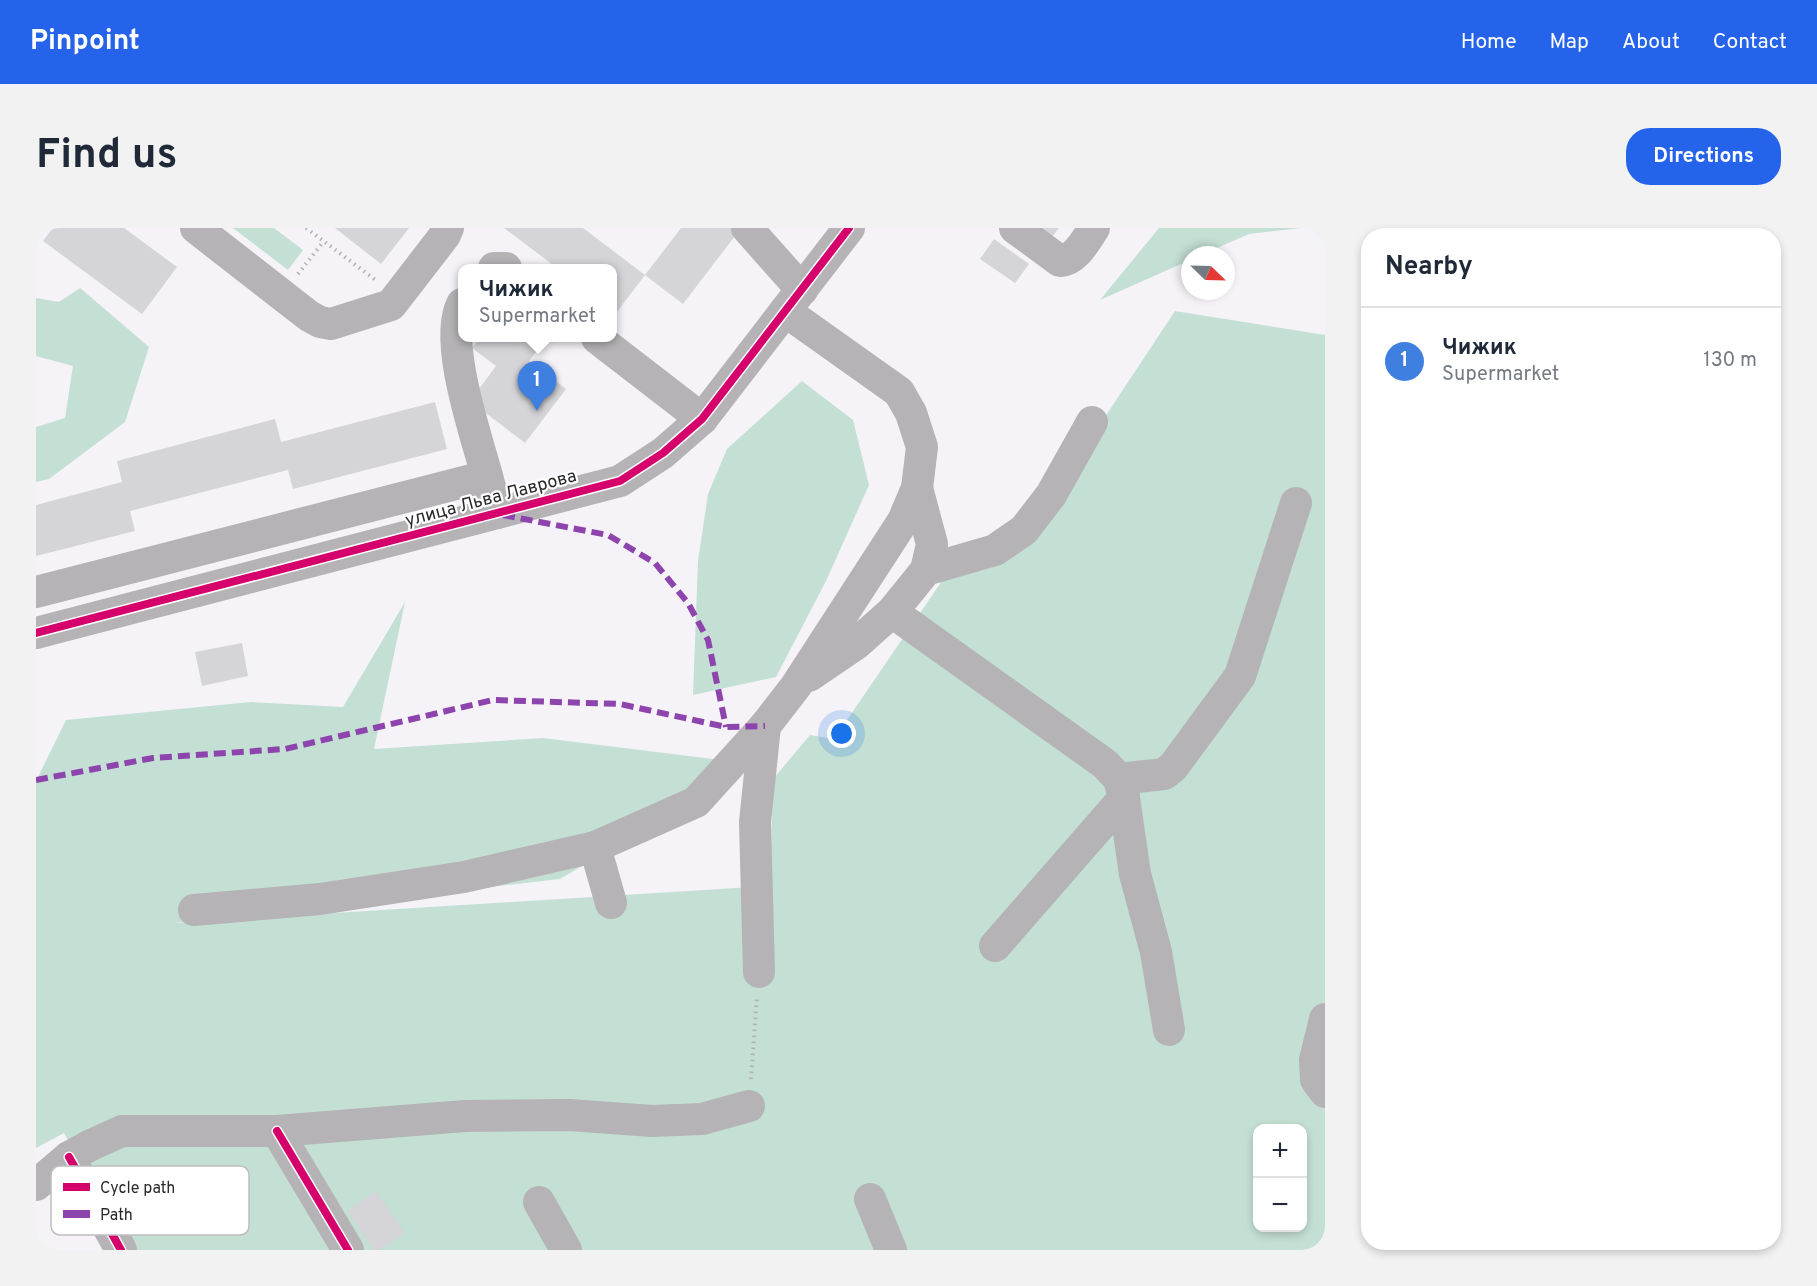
<!DOCTYPE html>
<html lang="en">
<head>
<meta charset="utf-8">
<style>
	:root { --surface:#fff; --page:#f2f2f3; --text:#1f2937; --muted:#747a83; --line:#e0e1e3; --accent:#2563eb }
	body { margin:0; font-family:Overpass,sans-serif; background:var(--page); color:var(--text) }
	.controls { position:absolute; right:18px; bottom:18px; display:grid; overflow:hidden; border-radius:12px; box-shadow:0 3px 9px #0003 }
	.controls button { width:54px; height:54px; display:grid; place-items:center; padding:0; border:0; border-bottom:2px solid var(--line); background:var(--surface); color:var(--text); font:30px sans-serif }
	.compass { position:absolute; left:1145px; top:18px; width:54px; height:54px; border-radius:50%; background:var(--surface); box-shadow:0 3px 9px #0003; rotate:113deg }
	.you { position:absolute; left:806px; top:506px; width:21px; height:21px; margin:-15px; border:4px solid #fff; border-radius:50%; background:#1a73e8; box-shadow:0 0 0 9px #1a73e833 }
	.badge { display:grid; place-items:center; width:39px; height:39px; border-radius:50%; background:var(--accent); color:#fff; font-size:20px; font-weight:700 }
	.pin { position:absolute; translate:-50% -50px; filter:drop-shadow(0 2px 3px #0008) }
	.pin::after { content:''; position:absolute; top:32px; width:21px; height:18px; background:inherit; clip-path:polygon(0 0,100% 0,50% 100%) }
	.popup { position:absolute; left:422px; top:36px; width:159px; height:78px; box-sizing:border-box; display:grid; place-content:center; border-radius:12px; background:var(--surface); filter:drop-shadow(0 2px 4px #0005); font-size:20px; white-space:nowrap; color:var(--muted) }
	.popup b { font-size:22px; color:var(--text) }
	.popup::after { content:''; position:absolute; left:50%; top:100%; margin-left:-12px; border:12px solid transparent; border-top-color:var(--surface) }
	.list { margin:0; padding:0; list-style:none }
	h2 { display:flex; justify-content:space-between; align-items:center; height:78px; margin:0; padding:0 24px; font-size:26px }
	h2 small { font-size:20px; font-weight:400; color:var(--muted) }
	.list li { display:grid; grid-template-columns:39px 1fr auto; gap:18px; align-items:center; box-sizing:border-box; height:108px; padding:0 24px; border-top:2px solid var(--line) }
	.list b { display:block; font-size:22px; white-space:nowrap }
	.list p { margin:0; font-size:20px; white-space:nowrap; color:var(--muted) }
	.list em { font-size:20px; font-style:normal; color:var(--muted) }
	.map { position:relative; flex:none; width:1289px; height:1022px; overflow:hidden; border-radius:24px }
	header { display:flex; align-items:center; gap:36px; box-sizing:border-box; height:84px; padding:0 30px; background:var(--accent); color:#fff }
	header strong { font-size:28px }
	nav { display:flex; gap:33px; margin-inline-start:auto; font-size:21px }
	.intro { display:flex; align-items:center; justify-content:space-between; box-sizing:border-box; height:144px; padding:0 36px }
	h1 { margin:0; font-size:42px }
	.button { padding:15px 27px; border-radius:24px; background:var(--accent); color:#fff; font-size:21px; font-weight:700 }
	main { display:flex; gap:36px; padding:0 36px }
	aside { flex:1; background:var(--surface); border-radius:24px; box-shadow:0 3px 9px #0003 }
	.map>svg:first-child { display:block }
	.green { fill:#c4dfd4; fill-rule:evenodd }
	.building { fill:#d5d4d8 }
	.lines { fill:none; stroke-linecap:round; stroke-linejoin:round }
	.path { stroke:#b1b1b2; stroke-width:4; stroke-dasharray:1.5 4.5; stroke-linecap:butt }
	.minor { stroke:#b5b3b5; stroke-width:32 }
	.quiet { stroke:#8e44ad; stroke-width:6; stroke-dasharray:12 6; stroke-linecap:butt }
	.cycleway-casing { stroke:#fff; stroke-width:11 }
	.cycleway { stroke:#d6006c; stroke-width:8 }
	.labels { text-anchor:middle; dominant-baseline:central; stroke-width:4.5; stroke-linejoin:round; paint-order:stroke }
	.street-label { font-size:18px; fill:#29282b; stroke:#fff }
	.key { fill:#fff; stroke:#bfbebf; stroke-width:1.5 }
	.key-label { font-size:16px; fill:#29282b }
</style>
</head>
<body>
<header>
<strong>Pinpoint</strong>
<nav><a>Home</a><a>Map</a><a>About</a><a>Contact</a></nav>
</header>
<div class="intro"><h1>Find us</h1><a class="button">Directions</a></div>
<main>
<div class="map">
<svg width="1289" height="1022" viewBox="0 0 1289 1022">
	<rect width="100%" height="100%" fill="#f5f3f8"/>
	<!-- green -->
	<g class="green">
		<path d="M 197,0 L 238,0 L 267,22 L 252,42 Z"/>
		<path d="M 1123,0 L 1265,0 L 1213,6 L 1165,27 L 1154,27 L 1154,32 L 1064,72 Z"/>
		<path d="M 44,60 L 113,119 L 89,194 L 13,251 L 0,254 L 0,199 L 29,190 L 37,138 L 0,128 L 0,70 L 23,74 Z"/>
		<path d="M 1139,83 L 1289,107 L 1289,1022 L 98,1022 L 28,905 L 0,920 L 0,553 L 30,492 L 215,474 L 307,479 L 369,374 L 338,521 L 507,510 L 685,532 L 643,580 L 524,651 L 137,695 L 734,658 L 737,551 L 774,507 L 798,511 L 908,350 L 983,319 ZM 1222,900 L 1266,900 L 1266,1000 L 1222,1000 Z"/>
		<path d="M 766,153 L 817,192 L 833,257 L 790,353 L 740,449 L 657,467 L 662,333 L 672,266 L 691,221 Z"/>
	</g>
	<!-- building -->
	<g class="building">
		<path d="M 17,0 L 88,0 L 141,39 L 106,86 L 7,13 Z"/>
		<path d="M 299,0 L 373,0 L 345,36 Z"/>
		<path d="M 468,0 L 547,0 L 609,47 L 645,0 L 705,0 L 647,76 L 609,47 L 580,85 L 576,83 L 576,40 L 521,40 Z"/>
		<path d="M 993,0 L 1023,0 L 1012,14 Z"/>
		<path d="M 958,11 L 993,36 L 979,55 L 944,31 Z"/>
		<path d="M 444,110 L 490,110 L 503,120 L 493,133 L 530,161 L 489,215 L 434,173 L 460,138 L 436,120 Z"/>
		<path d="M 399,174 L 411,221 L 257,261 L 252,242 L 94,283 L 99,303 L 0,328 L 0,277 L 86,254 L 81,233 L 239,191 L 245,214 Z"/>
		<path d="M 206,415 L 212,448 L 166,458 L 159,424 Z"/>
		<path d="M 340,963 L 369,1005 L 343,1022 L 338,1022 L 311,983 Z"/>
	</g>
	<g class="lines">
		<!-- path -->
		<g class="path">
			<path d="M 270,0 L 341,53"/>
			<path d="M 262,46 L 288,13"/>
			<path d="M 715,851 L 721,769"/>
		</g>
		<!-- minor -->
		<g class="minor">
			<path d="M 160,0 L 273,88 L 284,94 L 295,96 L 355,77 L 409,7 L 412,0"/>
			<path d="M 711,0 L 766,62"/>
			<path d="M 979,0 L 1024,33 C 1040,32 1050,12 1058,0"/>
			<path d="M 458,40 L 470,40"/>
			<path d="M 426,76 C 407,113 440,207 451,248"/>
			<path d="M 561,110 L 666,191"/>
			<path d="M 881,260 L 896,316 L 890,342"/>
			<path d="M 0,364 L 451,248 L 461,285"/>
			<path d="M 856,384 L 1069,536 L 1083,551 L 1088,570 L 1099,646 L 1120,724 L 1133,802"/>
			<path d="M 0,405 L 584,253 L 627,225 L 666,191 L 813,0"/>
			<path d="M 773,448 L 820,416 L 856,384 L 890,342 L 959,322 L 988,302 L 1015,267 L 1056,194"/>
			<path d="M 1083,551 L 1128,546 L 1137,539 L 1204,448 L 1260,275"/>
			<path d="M 559,619 L 575,675"/>
			<path d="M 158,682 L 284,671 L 428,649 L 559,619 L 660,574 L 729,498 L 760,458 L 867,293 L 881,260 L 886,219 L 875,185 L 863,164 L 749,83"/>
			<path d="M 959,718 L 1088,570"/>
			<path d="M 723,744 L 719,594 L 729,498"/>
			<path d="M 1289,791 L 1279,832 L 1280,852 L 1289,864"/>
			<path d="M 241,903 L 312,1022"/>
			<path d="M 33,929 L 85,1022"/>
			<path d="M 0,957 L 33,929 L 55,917 L 86,903 L 241,903 L 429,888 L 533,887 L 616,893 L 666,891 L 713,878"/>
			<path d="M 834,971 L 855,1022"/>
			<path d="M 503,974 L 530,1022"/>
		</g>
		<!-- quiet -->
		<g class="quiet">
			<path d="M 467,287 L 572,307 L 619,335 L 652,375 L 672,412 L 690,499"/>
			<path d="M 0,552 L 117,530 L 249,521 L 457,472 L 584,476 L 690,499 L 729,498"/>
		</g>
		<!-- cycleway casing -->
		<g class="cycleway-casing">
			<g id="cycleway">
				<path d="M 0,405 L 584,253 L 627,225 L 666,191 L 813,0"/>
				<path d="M 241,903 L 312,1022"/>
				<path d="M 33,929 L 85,1022"/>
			</g>
		</g>
		<!-- cycleway -->
		<use href="#cycleway" class="cycleway"/>
	</g>
	<g class="labels">
		<!-- street labels -->
		<g class="street-label">
			<text transform="translate(455 271) rotate(-15)">улица Льва Лаврова</text>
		</g>
	</g>
	<!-- legend -->
	<rect x="15" y="938" width="198" height="69" rx="9" class="key"/>
	<rect x="27" y="955" width="27" height="8" fill="#d6006c"/>
	<rect x="27" y="982" width="27" height="8" fill="#8e44ad"/>
	<g class="key-label">
		<text x="64" y="965">Cycle path</text>
		<text x="64" y="992">Path</text>
	</g>
</svg>
<div class="controls">
<button>+</button>
<button>−</button>
</div>
<svg class="compass" viewBox="-18 -18 36 36"><path d="M0-13l5 13h-10z" fill="#e53935"/><path d="M0 13l5-13h-10z" fill="#747a83"/></svg>
<div class="you"></div>
<div class="pin badge" style="left:501px;top:183px;background:#3f7fe0">1</div>
<div class="popup"><b>Чижик</b>Supermarket</div>
</div>
<aside>
<h2>Nearby<small></small></h2>
<ul class="list">
<li><span class="badge" style="background:#3f7fe0">1</span><div><b>Чижик</b><p>Supermarket</p></div><em>130 m</em></li>
</ul>
</aside>
</main>
</body>
</html>
